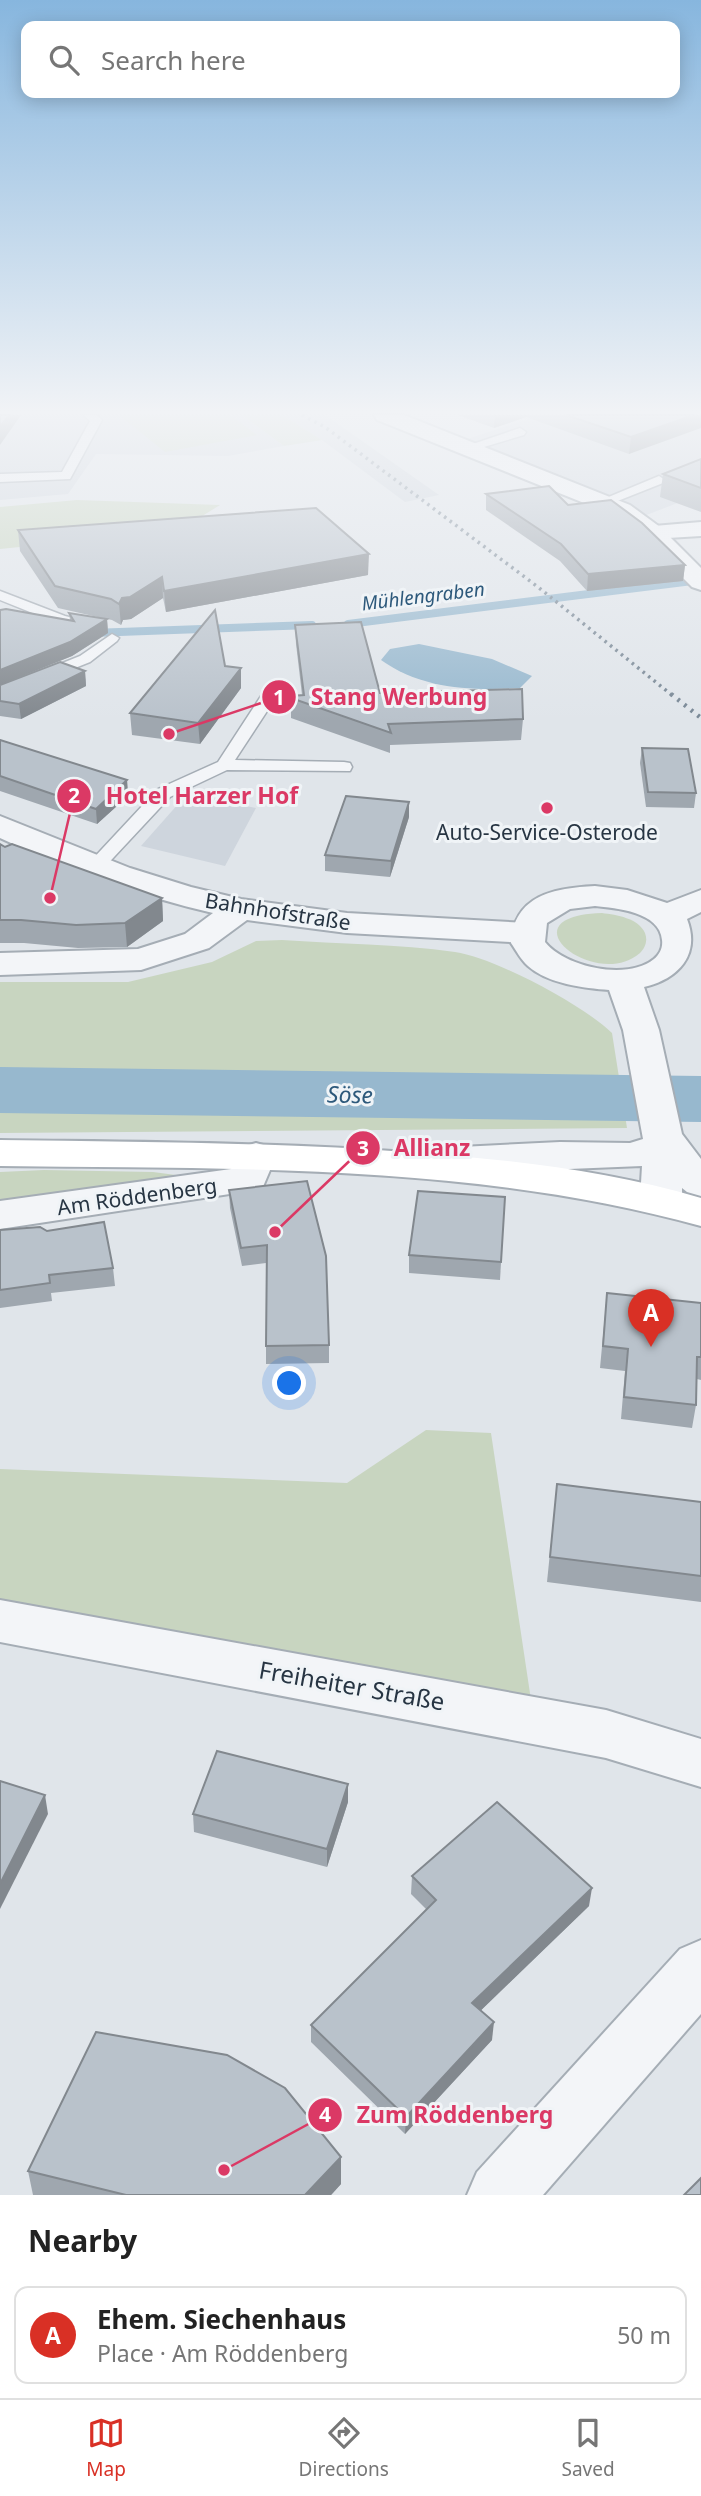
<!DOCTYPE html>
<html lang="en">
<head>
<meta charset="utf-8">
<style>
	:root { --surface:#fff; --page:#f2f2f2; --text:#222; --muted:#767676; --line:#e0e0e0; --accent:#d93025 }
	body { margin:0; font-family:"Noto Sans",sans-serif; background:var(--page); color:var(--text) }
	.you { position:absolute; left:290px; top:1384px; width:24px; height:24px; margin:-18px; border:5px solid #fff; border-radius:50%; background:#1a73e8; box-shadow:0 0 0 10px #1a73e833 }
	.badge { display:grid; place-items:center; width:46px; height:46px; border-radius:50%; background:var(--accent); color:#fff; font-size:23px; font-weight:700 }
	.pin { position:absolute; translate:-50% -58px; filter:drop-shadow(0 2px 4px #0008) }
	.pin::after { content:''; position:absolute; top:37px; width:24px; height:21px; background:inherit; clip-path:polygon(0 0,100% 0,50% 100%) }
	.list { margin:0; padding:0; list-style:none }
	h2 { display:flex; justify-content:space-between; align-items:center; height:91px; margin:0; padding:0 28px; font-size:30px }
	h2 small { font-size:23px; font-weight:400; color:var(--muted) }
	.list li { display:grid; grid-template-columns:46px 1fr auto; gap:21px; align-items:center; box-sizing:border-box; height:98px; margin:0 14px 14px; padding:0 14px; border:2px solid var(--line); border-radius:14px }
	.list b { display:block; font-size:26px; white-space:nowrap }
	.list p { margin:0; font-size:23px; white-space:nowrap; color:var(--muted) }
	.list em { font-size:23px; font-style:normal; color:var(--muted) }
	.icon { flex:none; width:38px; height:38px; fill:none; stroke:currentColor; stroke-width:2; stroke-linecap:round; stroke-linejoin:round }
	.map { position:relative; flex:none; width:701px; height:2195px; overflow:hidden }
	.search { position:absolute; background:var(--surface); box-shadow:0 4px 18px #0003; left:21px; right:21px; top:21px; height:77px; display:flex; align-items:center; gap:18px; box-sizing:border-box; padding:0 24px; border-radius:14px; color:var(--muted); font-size:26px }
	.sheet { height:203px; background:var(--surface) }
	nav { display:flex; justify-content:space-around; align-items:center; box-sizing:border-box; height:98px; border-top:2px solid var(--line); background:var(--surface); font-size:19px; color:var(--muted) }
	nav a { display:grid; justify-items:center; gap:4px }
	nav .on { color:var(--accent) }
	.map>svg:first-child { display:block }
	.built { fill:#ced5dd }
	.green { fill:#c8d5c0 }
	.water { fill:#97b8ce }
	.lines { fill:none; stroke-linecap:round; stroke-linejoin:round }
	.stream { stroke:#97b8ce; stroke-width:8 }
	.river { fill:#97b8ce; fill-rule:evenodd }
	.service-casing { stroke:#a5adb5; stroke-width:3 }
	.minor-casing { stroke:#a5adb5; stroke-width:4 }
	.tertiary-casing { stroke:#a5adb5; stroke-width:4 }
	.secondary-casing { stroke:#a5adb5; stroke-width:4 }
	.service { fill:#f3f5f8; fill-rule:evenodd }
	.minor { fill:#f3f5f8; fill-rule:evenodd }
	.tertiary { fill:#f3f5f8; fill-rule:evenodd }
	.secondary { fill:#fff; fill-rule:evenodd }
	.rail-far1 { stroke:#788795; stroke-width:3.5; stroke-dasharray:2.5 4.5; stroke-linecap:butt }
	.rail { stroke:#788795; stroke-width:4.5; stroke-dasharray:2.5 6; stroke-linecap:butt }
	.wall { fill:#9fa7af }
	.shaded-wall { fill:#82888e }
	.building { fill:#b9c2cb; stroke:#82888e; stroke-width:2 }
	.poi-dot { fill:#db3965; stroke:#f0f4f7; stroke-width:2.5 }
	.labels { text-anchor:middle; dominant-baseline:central; stroke-width:6; stroke-linejoin:round; paint-order:stroke }
	.far-water-label { font-size:19px; font-style:italic; fill:#2d597b; stroke:#f0f4f7 }
	.poi-label { font-size:21px; fill:#273543; stroke:#f0f4f7 }
	.street-label { font-size:21px; fill:#273543; stroke:#f0f4f7 }
	.water-label { font-size:23px; font-style:italic; fill:#2d597b; stroke:#f0f4f7 }
	.near-street-label { font-size:24px; fill:#273543; stroke:#f0f4f7 }
	.leader { fill:none; stroke:#db3965; stroke-width:2.5 }
	.callout-dot { fill:#db3965; stroke:#f0f4f7; stroke-width:2.5 }
	.mark-label { font-size:21px; text-anchor:middle; font-weight:bold; fill:#fff }
	.callout-label { font-size:23px; text-anchor:middle; font-weight:bold; fill:#db3965; stroke:#f0f4f7; stroke-width:6; stroke-linejoin:round; paint-order:stroke }
</style>
</head>
<body>
<div class="map">
<svg width="701" height="2195" viewBox="0 0 701 2195">
	<rect width="100%" height="100%" fill="#e0e5ea"/>
	<!-- built -->
	<g class="built">
		<path d="M 0,415 L 242,415 L 284,446 L 228,456 L 96,454 L 68,494 L 0,500 Z"/>
		<path d="M 282,415 L 325,415 L 439,495 L 405,502 L 322,440 Z"/>
		<path d="M 541,415 L 701,415 L 701,494 L 636,519 L 455,443 Z"/>
		<path d="M 187,794 L 256,808 L 225,866 L 141,846 Z"/>
	</g>
	<!-- green -->
	<g class="green">
		<path d="M 119,415 L 230,415 L 257,435 L 165,452 Z"/>
		<path d="M 242,415 L 282,415 L 322,440 L 284,446 Z"/>
		<path d="M 77,500 L 220,505 L 178,531 L 0,549 L 0,507 Z"/>
		<path d="M 602,913 C 617,915 638,918 645,933 C 648,941 645,948 640,953 C 595,992 501,916 602,913 Z"/>
		<path d="M 282,940 C 339,944 398,944 455,952 C 495,958 582,1004 612,1033 L 627,1128 L 0,1133 L 0,982 L 128,982 L 212,962 L 256,941 Z"/>
		<path d="M 44,1170 L 153,1172 L 206,1179 L 106,1193 L 32,1196 L 0,1200 L 0,1172 Z"/>
		<path d="M 426,1430 L 491,1433 L 531,1700 L 0,1606 L 0,1469 L 347,1483 Z"/>
	</g>
	<!-- water -->
	<path class="water" d="M 419,644 L 492,659 L 532,676 L 520,688 C 472,691 421,689 381,660 L 390,649 Z"/>
	<g class="lines">
		<!-- stream -->
		<g class="stream">
			<path d="M 348,624 L 701,580"/>
			<path d="M 92,633 L 312,625"/>
		</g>
		<!-- river -->
		<path class="river" d="M 0,1067 L 701,1076 L 701,1122 L 0,1113 Z"/>
		<!-- service casing -->
		<g class="service-casing">
			<g id="service">
				<path d="M 84,415 L 97,415 L 102,420 L 70,479 L 0,482 L 0,474 L 62,472 L 90,421 Z"/>
				<path d="M 520,428 L 526,432 L 524,435 L 467,452 L 461,448 Z"/>
				<path d="M 659,476 L 665,480 L 663,483 L 610,504 L 605,505 L 599,501 Z"/>
				<path d="M 0,591 L 65,616 L 90,622 L 92,625 L 85,629 L 55,622 L 0,600 Z"/>
				<path d="M 112,634 L 119,638 L 117,641 L 90,662 L 0,698 L 0,688 L 80,656 Z"/>
				<path d="M 267,694 L 275,699 L 235,760 L 344,762 L 350,763 L 352,767 L 350,771 L 227,770 L 170,797 L 100,872 L 88,872 L 85,868 L 88,864 L 158,789 L 218,762 L 261,696 Z"/>
			</g>
		</g>
		<!-- minor casing -->
		<g class="minor-casing">
			<g id="minor">
				<path d="M 701,522 L 701,536 L 651,539 L 642,537 L 639,532 L 642,527 Z"/>
				<path d="M 0,816 L 130,868 L 191,887 L 241,899 L 347,913 L 527,923 L 539,926 L 544,933 L 539,940 L 527,943 L 347,933 L 247,920 L 209,948 L 141,970 L 0,975 L 0,953 L 138,949 L 185,934 L 213,913 C 139,896 69,870 0,838 Z"/>
				<path d="M 256,1143 L 270,1147 L 276,1156 L 262,1189 L 0,1229 L 0,1201 L 231,1169 L 242,1147 Z"/>
				<path d="M 0,1600 L 606,1710 L 701,1739 L 701,1787 L 606,1758 L 0,1642 Z"/>
				<path d="M 701,1940 L 701,2014 L 543,2195 L 467,2195 L 477,2172 L 680,1949 Z"/>
			</g>
		</g>
		<!-- tertiary casing -->
		<g class="tertiary-casing">
			<g id="tertiary">
				<path d="M 374,415 L 404,415 L 630,505 L 660,527 L 701,568 L 701,590 L 692,587 L 642,537 L 614,515 L 377,420 Z"/>
				<path d="M 595,886 L 627,890 L 667,903 L 701,890 L 701,912 L 687,919 C 701,955 678,979 644,987 L 659,1030 L 682,1134 L 701,1159 L 701,1196 L 687,1192 L 682,1188 L 682,1200 L 676,1210 L 661,1213 L 646,1210 L 640,1200 L 642,1166 L 421,1175 L 407,1171 L 401,1162 L 407,1153 L 421,1149 L 560,1142 L 630,1143 L 643,1139 L 623,1030 L 609,990 C 584,988 548,984 528,966 C 521,960 516,950 511,943 C 514,895 554,888 595,886 ZM 595,906 C 616,908 660,912 662,940 C 663,947 660,954 654,959 C 627,981 565,967 545,942 L 547,923 L 570,909 Z"/>
			</g>
		</g>
		<!-- secondary casing -->
		<g class="secondary-casing">
			<path id="secondary" d="M 0,1140 C 140,1142 279,1142 419,1153 C 514,1160 609,1171 701,1198 L 701,1226 C 474,1163 234,1169 0,1166 Z"/>
		</g>
		<!-- service -->
		<use href="#service" class="service"/>
		<!-- minor -->
		<use href="#minor" class="minor"/>
		<!-- tertiary -->
		<use href="#tertiary" class="tertiary"/>
		<!-- secondary -->
		<use href="#secondary" class="secondary"/>
		<!-- rail-far1 -->
		<path class="rail-far1" d="M 302,415 L 325,427 L 538,587 L 673,696"/>
		<!-- rail -->
		<path class="rail" d="M 671,694 L 701,718"/>
	</g>
	<!-- wall -->
	<g class="wall">
		<path d="M 458,415 L 701,415 L 629,454 L 526,417 L 494,428 Z"/>
		<path d="M 701,459 L 701,512 L 660,497 L 663,474 Z"/>
		<path d="M 486,494 L 568,505 L 685,565 L 683,581 L 587,591 L 560,561 L 486,510 Z"/>
		<path d="M 18,530 L 368,575 L 166,612 L 163,598 L 131,619 L 123,620 L 121,625 L 112,620 L 107,619 L 108,633 L 72,656 L 0,685 L 70,620 L 69,613 L 102,618 L 58,608 L 20,551 Z"/>
		<path d="M 295,625 L 380,693 L 523,719 L 521,740 L 390,745 L 390,753 L 291,718 L 291,698 L 302,695 L 296,644 Z"/>
		<path d="M 225,666 L 241,688 L 200,744 L 132,735 L 130,713 Z"/>
		<path d="M 85,671 L 86,686 L 21,719 L 0,716 L 0,685 Z"/>
		<path d="M 0,740 L 127,780 L 128,796 L 97,824 L 3,792 L 0,791 Z"/>
		<path d="M 642,748 L 696,793 L 694,808 L 646,807 L 640,763 Z"/>
		<path d="M 409,817 L 390,877 L 325,871 L 325,855 Z"/>
		<path d="M 0,844 L 5,847 L 162,898 L 163,921 L 127,947 L 78,948 L 24,943 L 0,943 Z"/>
		<path d="M 307,1181 L 329,1345 L 329,1363 L 266,1364 L 266,1263 L 242,1266 L 230,1208 L 229,1190 Z"/>
		<path d="M 505,1197 L 500,1280 L 409,1273 L 409,1255 Z"/>
		<path d="M 0,1230 L 113,1268 L 115,1286 L 51,1293 L 52,1301 L 0,1308 Z"/>
		<path d="M 607,1293 L 701,1303 L 701,1380 L 697,1379 L 696,1405 L 692,1428 L 621,1419 L 625,1371 L 600,1368 Z"/>
		<path d="M 557,1484 L 701,1502 L 701,1602 L 547,1582 Z"/>
		<path d="M 348,1802 L 327,1867 L 194,1832 L 193,1814 Z"/>
		<path d="M 412,1876 L 589,1906 L 481,2010 L 492,2040 L 405,2134 L 311,2042 L 311,2025 L 427,1910 L 411,1894 Z"/>
		<path d="M 28,2171 L 341,2184 L 331,2195 L 33,2195 Z"/>
	</g>
	<!-- shaded-wall -->
	<g class="shaded-wall">
		<path d="M 9,415 L 21,415 L 0,445 L 0,427 Z"/>
		<path d="M 495,415 L 526,415 L 526,417 L 494,428 Z"/>
		<path d="M 694,415 L 701,415 L 701,428 L 629,454 L 631,437 Z"/>
		<path d="M 369,554 L 368,575 L 166,612 L 164,591 Z"/>
		<path d="M 685,565 L 683,581 L 587,591 L 588,574 Z"/>
		<path d="M 162,577 L 163,598 L 131,619 L 123,620 L 121,625 L 119,604 L 122,598 Z"/>
		<path d="M 107,619 L 108,633 L 72,656 L 0,685 L 0,670 Z"/>
		<path d="M 241,668 L 241,688 L 200,744 L 198,723 Z"/>
		<path d="M 85,671 L 86,686 L 21,719 L 19,704 Z"/>
		<path d="M 127,780 L 128,796 L 97,824 L 96,809 Z"/>
		<path d="M 409,802 L 409,817 L 390,877 L 391,861 Z"/>
		<path d="M 162,898 L 163,921 L 127,947 L 125,923 Z"/>
		<path d="M 348,1784 L 348,1802 L 327,1867 L 327,1849 Z"/>
		<path d="M 45,1795 L 48,1814 L 0,1909 L 0,1884 Z"/>
		<path d="M 592,1888 L 589,1906 L 471,2020 L 472,2003 Z"/>
		<path d="M 494,2022 L 492,2040 L 405,2134 L 406,2117 Z"/>
		<path d="M 341,2157 L 341,2184 L 331,2195 L 305,2195 Z"/>
	</g>
	<!-- building -->
	<g class="building">
		<path d="M 0,415 L 9,415 L 0,427 Z"/>
		<path d="M 566,415 L 694,415 L 631,437 Z"/>
		<path d="M 701,459 L 701,488 L 663,474 Z"/>
		<path d="M 549,486 L 568,505 L 611,500 L 642,523 L 685,565 L 588,574 L 561,544 L 486,494 Z"/>
		<path d="M 316,508 L 369,554 L 164,591 L 162,577 L 130,597 L 122,598 L 119,604 L 111,599 L 55,586 L 18,530 Z"/>
		<path d="M 6,609 L 74,621 L 69,613 L 107,619 L 70,642 L 0,670 L 0,610 Z"/>
		<path d="M 215,610 L 225,666 L 241,668 L 198,723 L 130,713 Z"/>
		<path d="M 361,622 L 380,693 L 522,689 L 523,719 L 388,724 L 391,733 L 291,698 L 291,696 L 304,695 L 295,625 Z"/>
		<path d="M 60,662 L 85,671 L 19,704 L 0,701 L 0,685 Z"/>
		<path d="M 0,740 L 127,780 L 96,809 L 0,776 Z"/>
		<path d="M 642,748 L 688,749 L 696,793 L 648,792 Z"/>
		<path d="M 346,796 L 409,802 L 391,861 L 325,855 Z"/>
		<path d="M 0,844 L 5,847 L 12,844 L 162,898 L 125,923 L 76,925 L 21,920 L 0,920 Z"/>
		<path d="M 307,1181 L 326,1256 L 329,1345 L 266,1346 L 267,1245 L 241,1248 L 229,1190 Z"/>
		<path d="M 418,1191 L 505,1197 L 501,1262 L 409,1255 Z"/>
		<path d="M 104,1222 L 113,1268 L 49,1275 L 50,1283 L 0,1290 L 0,1230 L 40,1227 L 47,1231 Z"/>
		<path d="M 607,1293 L 701,1303 L 701,1357 L 697,1357 L 696,1405 L 624,1397 L 628,1349 L 603,1346 Z"/>
		<path d="M 557,1484 L 701,1502 L 701,1576 L 550,1557 Z"/>
		<path d="M 217,1751 L 348,1784 L 327,1849 L 193,1814 Z"/>
		<path d="M 0,1781 L 45,1795 L 0,1884 Z"/>
		<path d="M 497,1802 L 592,1888 L 472,2003 L 494,2022 L 406,2117 L 311,2025 L 436,1900 L 412,1876 Z"/>
		<path d="M 96,2032 L 227,2055 L 285,2088 L 341,2157 L 305,2195 L 126,2195 L 28,2171 Z"/>
		<path d="M 701,2178 L 701,2195 L 684,2195 Z"/>
	</g>
	<!-- sky -->
	<linearGradient id="sky" x2="0" y2="1"><stop stop-color="#87b6de"/><stop offset="0.57" stop-color="#f1f3f6"/><stop offset="1" stop-color="#f1f3f6" stop-opacity="0"/></linearGradient>
	<rect width="701" height="722" fill="url(#sky)"/>
	<!-- markers -->
	<circle class="poi-dot" cx="547" cy="808" r="7"/>
	<g class="labels">
		<!-- far-water labels -->
		<g class="far-water-label">
			<text transform="translate(423 596) rotate(-7)">Mühlengraben</text>
		</g>
		<!-- poi labels -->
		<g class="poi-label">
			<text x="547" y="832">Auto-Service-Osterode</text>
		</g>
		<!-- street labels -->
		<g class="street-label">
			<text transform="translate(278 911) rotate(9)">Bahnhofstraße</text>
			<text transform="translate(137 1196) rotate(-8)">Am Röddenberg</text>
		</g>
		<!-- water labels -->
		<g class="water-label">
			<text transform="translate(350 1094) rotate(1)">Söse</text>
		</g>
		<!-- near-street labels -->
		<g class="near-street-label">
			<text transform="translate(352 1685) rotate(10)">Freiheiter Straße</text>
		</g>
	</g>
	<!-- callouts -->
	<path class="leader" d="M169 734L279 697M50 898L74 796M275 1232L363 1148M224 2170L325 2115"/>
	<g class="callout-dot">
		<circle cx="169" cy="734" r="7"/>
		<circle cx="50" cy="898" r="7"/>
		<circle cx="275" cy="1232" r="7"/>
		<circle cx="224" cy="2170" r="7"/>
		<circle cx="279" cy="697" r="18"/>
		<circle cx="74" cy="796" r="18"/>
		<circle cx="363" cy="1148" r="18"/>
		<circle cx="325" cy="2115" r="18"/>
	</g>
	<g class="mark-label">
		<text x="279" y="705">1</text>
		<text x="74" y="803">2</text>
		<text x="363" y="1156">3</text>
		<text x="325" y="2122">4</text>
	</g>
	<g class="callout-label">
		<text x="399" y="705">Stang Werbung</text>
		<text x="202" y="804">Hotel Harzer Hof</text>
		<text x="432" y="1156">Allianz</text>
		<text x="455" y="2123">Zum Röddenberg</text>
	</g>
</svg>
<div class="you"></div>
<div class="pin badge" style="left:651px;top:1347px">A</div>
<div class="search"><svg class="icon" aria-label="search" viewBox="0 0 24 24"><circle cx="10" cy="10" r="6"/><path d="M15 15l6 6"/></svg>Search here</div>
</div>
<section class="sheet">
<h2>Nearby<small></small></h2>
<ul class="list">
<li><span class="badge">A</span><div><b>Ehem. Siechenhaus</b><p>Place · Am Röddenberg</p></div><em>50 m</em></li>
</ul>
</section>
<nav>
<a class="on"><svg class="icon" aria-label="map" viewBox="0 0 24 24"><path d="M3 6l6-2 6 2 6-2v14l-6 2-6-2-6 2zM9 4v14M15 6v14"/></svg>Map</a>
<a><svg class="icon" aria-label="directions" viewBox="0 0 24 24"><path d="M12 3l9 9-9 9-9-9zM9 14v-3h6M13 9l2 2-2 2"/></svg>Directions</a>
<a><svg class="icon" aria-label="saved" viewBox="0 0 24 24"><path d="M7 4h10v16l-5-4-5 4z"/></svg>Saved</a>
</nav>
</body>
</html>
